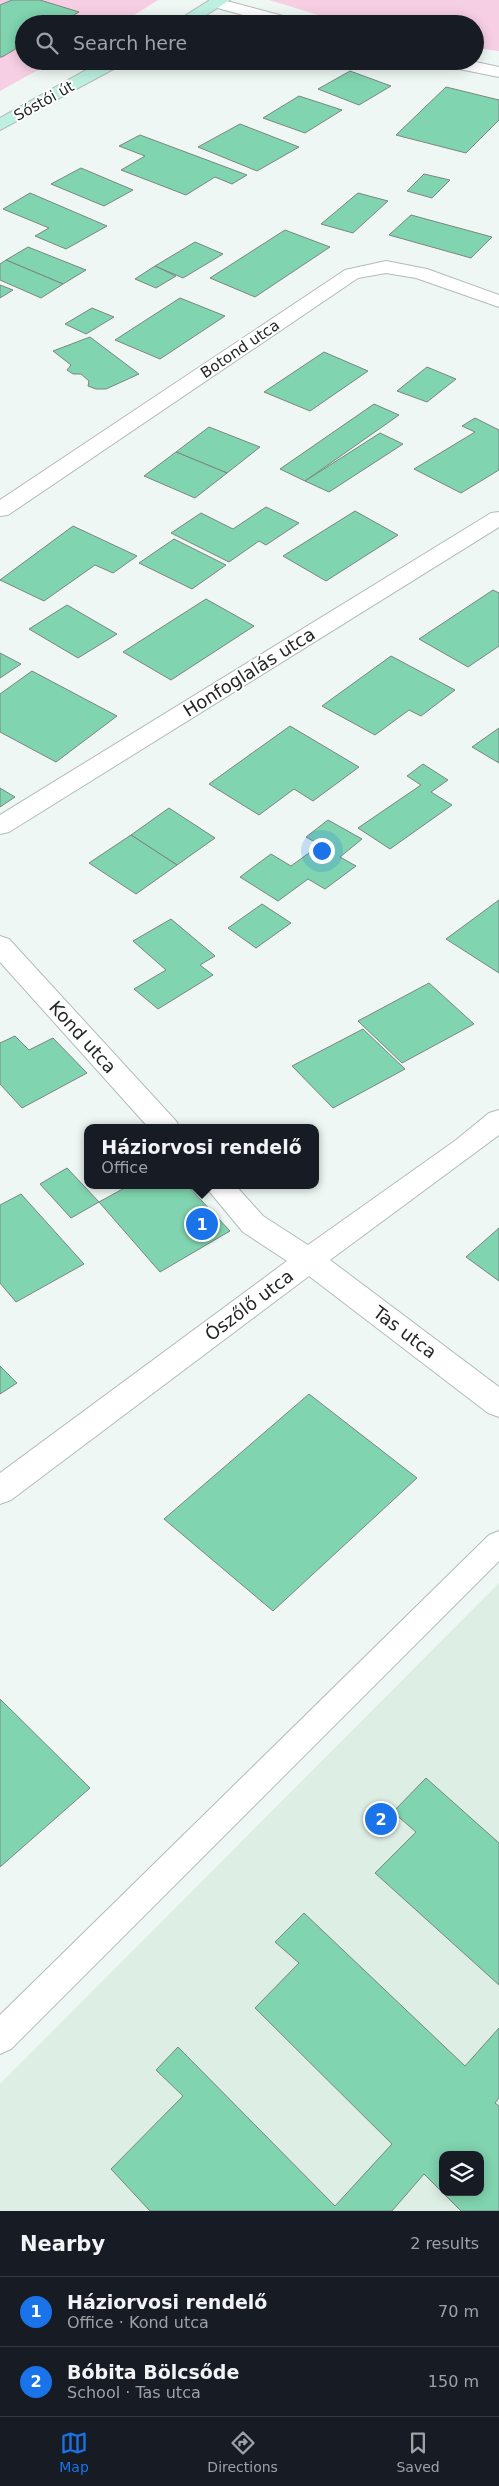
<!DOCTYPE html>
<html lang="en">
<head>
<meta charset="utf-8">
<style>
	:root { --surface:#171b24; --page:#20242c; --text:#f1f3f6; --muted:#9ea1a6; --line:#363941; --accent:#1a73e8 }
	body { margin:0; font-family:"DejaVu Sans",sans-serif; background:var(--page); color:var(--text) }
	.controls { position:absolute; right:15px; bottom:15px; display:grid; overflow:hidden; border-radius:10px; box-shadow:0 2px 12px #0003 }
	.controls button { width:45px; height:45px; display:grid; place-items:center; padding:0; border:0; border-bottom:1px solid var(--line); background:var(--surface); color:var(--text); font:25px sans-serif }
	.you { position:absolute; left:321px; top:850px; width:18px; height:18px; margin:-12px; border:4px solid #fff; border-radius:50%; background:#1a73e8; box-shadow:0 0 0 8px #1a73e833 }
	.badge { display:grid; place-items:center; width:32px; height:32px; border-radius:50%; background:var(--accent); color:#fff; font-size:16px; font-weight:700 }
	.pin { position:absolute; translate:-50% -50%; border:2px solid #fff; box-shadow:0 1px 5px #0006 }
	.popup { position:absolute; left:84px; top:1124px; width:235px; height:65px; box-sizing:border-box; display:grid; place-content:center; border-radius:10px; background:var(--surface); filter:drop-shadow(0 1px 4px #0005); font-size:16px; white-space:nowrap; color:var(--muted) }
	.popup b { font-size:19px; color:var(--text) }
	.popup::after { content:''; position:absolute; left:50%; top:100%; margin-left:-10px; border:10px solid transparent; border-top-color:var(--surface) }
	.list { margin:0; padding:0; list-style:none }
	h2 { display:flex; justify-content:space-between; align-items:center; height:65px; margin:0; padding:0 20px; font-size:21px }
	h2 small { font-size:16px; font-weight:400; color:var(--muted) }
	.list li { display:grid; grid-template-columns:32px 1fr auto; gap:15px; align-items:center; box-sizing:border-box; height:70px; padding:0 20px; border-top:1px solid var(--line) }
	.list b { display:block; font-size:19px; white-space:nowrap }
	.list p { margin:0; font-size:16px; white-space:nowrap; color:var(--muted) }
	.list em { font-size:16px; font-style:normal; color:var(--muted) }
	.icon { flex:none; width:28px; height:28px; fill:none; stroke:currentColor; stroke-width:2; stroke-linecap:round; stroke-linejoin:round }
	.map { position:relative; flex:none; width:499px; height:2211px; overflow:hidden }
	.search { position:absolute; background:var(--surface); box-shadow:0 2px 12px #0003; left:15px; right:15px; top:15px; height:55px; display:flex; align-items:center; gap:12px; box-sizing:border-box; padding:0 18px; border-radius:28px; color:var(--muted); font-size:19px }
	.sheet { height:205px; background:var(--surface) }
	nav { display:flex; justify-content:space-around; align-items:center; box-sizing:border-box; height:70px; border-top:1px solid var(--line); background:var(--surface); font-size:14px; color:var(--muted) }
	nav a { display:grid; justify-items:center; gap:2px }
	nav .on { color:var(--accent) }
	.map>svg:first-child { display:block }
	.built { fill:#ddeee5; fill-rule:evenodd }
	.green { fill:#f7cfe4 }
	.building { fill:#80d4af; stroke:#7d8581; fill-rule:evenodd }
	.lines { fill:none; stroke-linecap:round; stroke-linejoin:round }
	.service-casing { stroke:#b3bcb7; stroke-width:2 }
	.minor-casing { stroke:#b3bcb7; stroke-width:2 }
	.secondary-casing { stroke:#b3bcb7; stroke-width:2 }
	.service { fill:#fff; fill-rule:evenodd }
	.minor { fill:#fff; fill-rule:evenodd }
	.secondary { fill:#bdf0e0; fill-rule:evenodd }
	.labels { text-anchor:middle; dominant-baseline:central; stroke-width:4; stroke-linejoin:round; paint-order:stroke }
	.far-street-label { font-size:15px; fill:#242725; stroke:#fff }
	.street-label { font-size:18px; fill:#242725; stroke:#fff }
</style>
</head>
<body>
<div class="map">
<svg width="499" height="2211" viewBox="0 0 499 2211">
	<rect width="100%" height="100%" fill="#eef7f3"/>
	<!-- built -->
	<path class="built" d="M 499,1583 L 499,2211 L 0,2211 L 0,2084 ZM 443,2155 L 480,2155 L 480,2192 L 443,2192 Z"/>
	<!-- green -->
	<g class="green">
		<path d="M 0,0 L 158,0 L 120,24 L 24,24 L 24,61 L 54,61 L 0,91 Z"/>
		<path d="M 269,0 L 499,0 L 499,51 L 475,48 L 475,24 L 348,24 Z"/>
	</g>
	<!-- building -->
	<g class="building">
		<path d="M 12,0 L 40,0 L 79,12 L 58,24 L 24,24 L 24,44 L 2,57 L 0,57 L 0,5 Z"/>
		<path d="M 350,71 L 391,86 L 359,105 L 318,89 Z"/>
		<path d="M 446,87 L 499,100 L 499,120 L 466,153 L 396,135 Z"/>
		<path d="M 299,96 L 342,110 L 305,133 L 263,118 Z"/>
		<path d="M 240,124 L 299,147 L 257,171 L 198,147 Z"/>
		<path d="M 140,135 L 247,175 L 232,184 L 215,177 L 186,195 L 121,170 L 145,156 L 119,146 Z"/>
		<path d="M 81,168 L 133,190 L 104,206 L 51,184 Z"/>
		<path d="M 424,174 L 450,180 L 432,198 L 407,191 Z"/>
		<path d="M 30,193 L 107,226 L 66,249 L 35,236 L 49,228 L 3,209 Z"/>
		<path d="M 358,193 L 388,201 L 353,233 L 321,224 Z"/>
		<path d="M 411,215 L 492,237 L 471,258 L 389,235 Z"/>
		<path d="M 285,230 L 330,247 L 255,297 L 210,278 Z"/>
		<path d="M 195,242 L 223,254 L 183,278 L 155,266 Z"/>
		<path d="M 28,247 L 86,270 L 63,284 L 6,260 Z"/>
		<path d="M 6,260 L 63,284 L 41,298 L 0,280 L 0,264 Z"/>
		<path d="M 155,266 L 176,276 L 156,288 L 135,279 Z"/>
		<path d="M 0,285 L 13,290 L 0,298 Z"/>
		<path d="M 180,298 L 225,316 L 160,359 L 115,340 Z"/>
		<path d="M 92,308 L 114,317 L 86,334 L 65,324 Z"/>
		<path d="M 90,337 L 139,374 L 106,389 L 96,389 L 88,386 L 89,381 L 81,374 L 73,374 L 67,370 L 71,365 L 53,351 Z"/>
		<path d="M 324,352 L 368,371 L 310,411 L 264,392 Z"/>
		<path d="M 427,367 L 456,379 L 427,402 L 397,391 Z"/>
		<path d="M 374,404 L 399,415 L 305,481 L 280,469 Z"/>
		<path d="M 475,418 L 499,430 L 499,470 L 461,493 L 414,469 L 475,432 L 462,426 Z"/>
		<path d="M 209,427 L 260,447 L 227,473 L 176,452 Z"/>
		<path d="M 380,433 L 403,444 L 329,492 L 305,481 Z"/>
		<path d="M 176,452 L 227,473 L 195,498 L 144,476 Z"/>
		<path d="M 266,507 L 299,523 L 266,545 L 259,541 L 229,562 L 171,533 L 201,513 L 233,529 Z"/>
		<path d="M 355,511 L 398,535 L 326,581 L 283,556 Z"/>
		<path d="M 73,526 L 137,556 L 113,573 L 95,565 L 44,601 L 0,580 Z"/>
		<path d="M 174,539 L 226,565 L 192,589 L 139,563 Z"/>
		<path d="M 493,590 L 499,593 L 499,646 L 468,667 L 419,639 Z"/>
		<path d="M 206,599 L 254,626 L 171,680 L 123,652 Z"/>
		<path d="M 67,605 L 117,634 L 78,658 L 29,629 Z"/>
		<path d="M 0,653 L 21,664 L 0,678 Z"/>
		<path d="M 391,656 L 455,690 L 421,716 L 409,710 L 375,735 L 322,706 Z"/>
		<path d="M 32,671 L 117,716 L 56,762 L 0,732 L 0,694 Z"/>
		<path d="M 290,726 L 359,767 L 313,801 L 294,789 L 259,815 L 209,784 Z"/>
		<path d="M 499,728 L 499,763 L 472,747 Z"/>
		<path d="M 423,764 L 448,780 L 431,792 L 452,805 L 390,849 L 358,828 L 421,785 L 407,776 Z"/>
		<path d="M 0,788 L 15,797 L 0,807 Z"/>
		<path d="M 169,808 L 215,838 L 177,865 L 131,835 Z"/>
		<path d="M 328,820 L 362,839 L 340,857 L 356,866 L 325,889 L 308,879 L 278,901 L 240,877 L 271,854 L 291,866 L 320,845 L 306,837 Z"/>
		<path d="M 131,835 L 177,865 L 136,894 L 89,863 Z"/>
		<path d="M 499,900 L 499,973 L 446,939 Z"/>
		<path d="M 262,904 L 291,923 L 256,948 L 228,928 Z"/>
		<path d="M 171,919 L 215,956 L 200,965 L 213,975 L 158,1009 L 134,989 L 166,970 L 133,941 Z"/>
		<path d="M 429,983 L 474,1024 L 402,1063 L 358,1021 Z"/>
		<path d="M 363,1029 L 405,1069 L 333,1108 L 292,1066 Z"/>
		<path d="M 15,1036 L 29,1050 L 53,1038 L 87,1073 L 22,1108 L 0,1084 L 0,1043 Z"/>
		<path d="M 67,1168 L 99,1202 L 71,1218 L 40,1184 Z"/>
		<path d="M 130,1185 L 187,1185 L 230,1231 L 160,1272 L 99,1202 Z"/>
		<path d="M 21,1194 L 84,1264 L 16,1302 L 0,1283 L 0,1205 Z"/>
		<path d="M 499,1228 L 499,1281 L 466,1257 Z"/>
		<path d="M 0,1366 L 17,1383 L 0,1394 Z"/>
		<path d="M 309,1394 L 417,1478 L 273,1611 L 164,1519 Z"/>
		<path d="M 0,1699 L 90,1788 L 0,1867 Z"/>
		<path d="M 426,1778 L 499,1843 L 499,1985 L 375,1873 L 416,1832 L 393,1812 Z"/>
		<path d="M 304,1913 L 465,2066 L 499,2028 L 499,2098 L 495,2103 L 499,2106 L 499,2211 L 461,2211 L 424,2174 L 392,2211 L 150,2211 L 111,2169 L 183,2096 L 156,2070 L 178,2047 L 335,2206 L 392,2144 L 255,2008 L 299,1963 L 275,1942 ZM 443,2155 L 480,2155 L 480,2192 L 443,2192 Z"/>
	</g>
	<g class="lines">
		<!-- service casing -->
		<g class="service-casing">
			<path id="service" d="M 499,1531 L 499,1561 L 11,2049 L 0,2054 L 0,2015 L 489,1535 Z"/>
		</g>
		<!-- minor casing -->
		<g class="minor-casing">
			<g id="minor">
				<path d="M 210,0 L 223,0 L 302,21 L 304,24 L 276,24 L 210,6 L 208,3 Z"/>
				<path d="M 437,61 L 471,61 L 499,67 L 499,77 L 439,65 Z"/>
				<path d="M 386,261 L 427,269 L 499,295 L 499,307 L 416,278 L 386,273 L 358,278 L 8,515 L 0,516 L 0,500 L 345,270 Z"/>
				<path d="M 499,512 L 499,527 L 9,832 L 0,834 L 0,815 L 491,513 Z"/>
				<path d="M 0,936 L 9,939 L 176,1121 L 180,1128 L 149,1128 L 0,962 Z"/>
				<path d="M 499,1110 L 499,1135 L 330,1260 L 499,1387 L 499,1417 L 488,1413 L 309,1276 L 11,1500 L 0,1504 L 0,1473 L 287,1261 L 243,1232 L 204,1185 L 235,1185 L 263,1216 L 308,1245 L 456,1140 L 489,1113 Z"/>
			</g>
		</g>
		<!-- secondary casing -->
		<g class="secondary-casing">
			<g id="secondary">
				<path d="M 210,0 L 230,0 L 192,24 L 172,24 Z"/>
				<path d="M 102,61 L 123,61 L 121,65 L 0,130 L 0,118 Z"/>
			</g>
		</g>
		<!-- service -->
		<use href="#service" class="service"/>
		<!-- minor -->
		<use href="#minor" class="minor"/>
		<!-- secondary -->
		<use href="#secondary" class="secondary"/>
	</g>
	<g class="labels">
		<!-- far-street labels -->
		<g class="far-street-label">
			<text transform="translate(44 101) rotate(-29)">Sóstói út</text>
			<text transform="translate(240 349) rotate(-34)">Botond utca</text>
		</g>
		<!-- street labels -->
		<g class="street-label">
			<text transform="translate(249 672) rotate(-32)">Honfoglalás utca</text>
			<text transform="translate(83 1037) rotate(48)">Kond utca</text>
			<text transform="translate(249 1305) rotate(-37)">Ószőlő utca</text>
			<text transform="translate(405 1332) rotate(37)">Tas utca</text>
		</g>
	</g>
</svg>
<div class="controls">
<button><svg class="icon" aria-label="layers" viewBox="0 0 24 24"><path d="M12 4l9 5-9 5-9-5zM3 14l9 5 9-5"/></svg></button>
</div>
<div class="you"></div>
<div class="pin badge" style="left:202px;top:1224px">1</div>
<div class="popup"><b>Háziorvosi rendelő</b>Office</div>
<div class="pin badge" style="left:381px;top:1819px">2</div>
<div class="search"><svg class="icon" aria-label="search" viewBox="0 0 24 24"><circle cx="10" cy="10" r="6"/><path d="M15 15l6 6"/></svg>Search here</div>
</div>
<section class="sheet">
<h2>Nearby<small>2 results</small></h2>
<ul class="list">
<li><span class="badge">1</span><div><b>Háziorvosi rendelő</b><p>Office · Kond utca</p></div><em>70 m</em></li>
<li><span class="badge">2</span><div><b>Bóbita Bölcsőde</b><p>School · Tas utca</p></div><em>150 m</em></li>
</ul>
</section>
<nav>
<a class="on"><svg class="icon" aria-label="map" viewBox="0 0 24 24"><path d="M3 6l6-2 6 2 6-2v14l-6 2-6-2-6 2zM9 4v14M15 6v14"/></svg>Map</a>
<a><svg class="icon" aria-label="directions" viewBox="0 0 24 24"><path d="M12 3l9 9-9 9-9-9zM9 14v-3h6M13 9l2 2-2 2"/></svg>Directions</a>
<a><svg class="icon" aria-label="saved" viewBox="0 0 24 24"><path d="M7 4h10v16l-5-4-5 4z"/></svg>Saved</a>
</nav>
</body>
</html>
